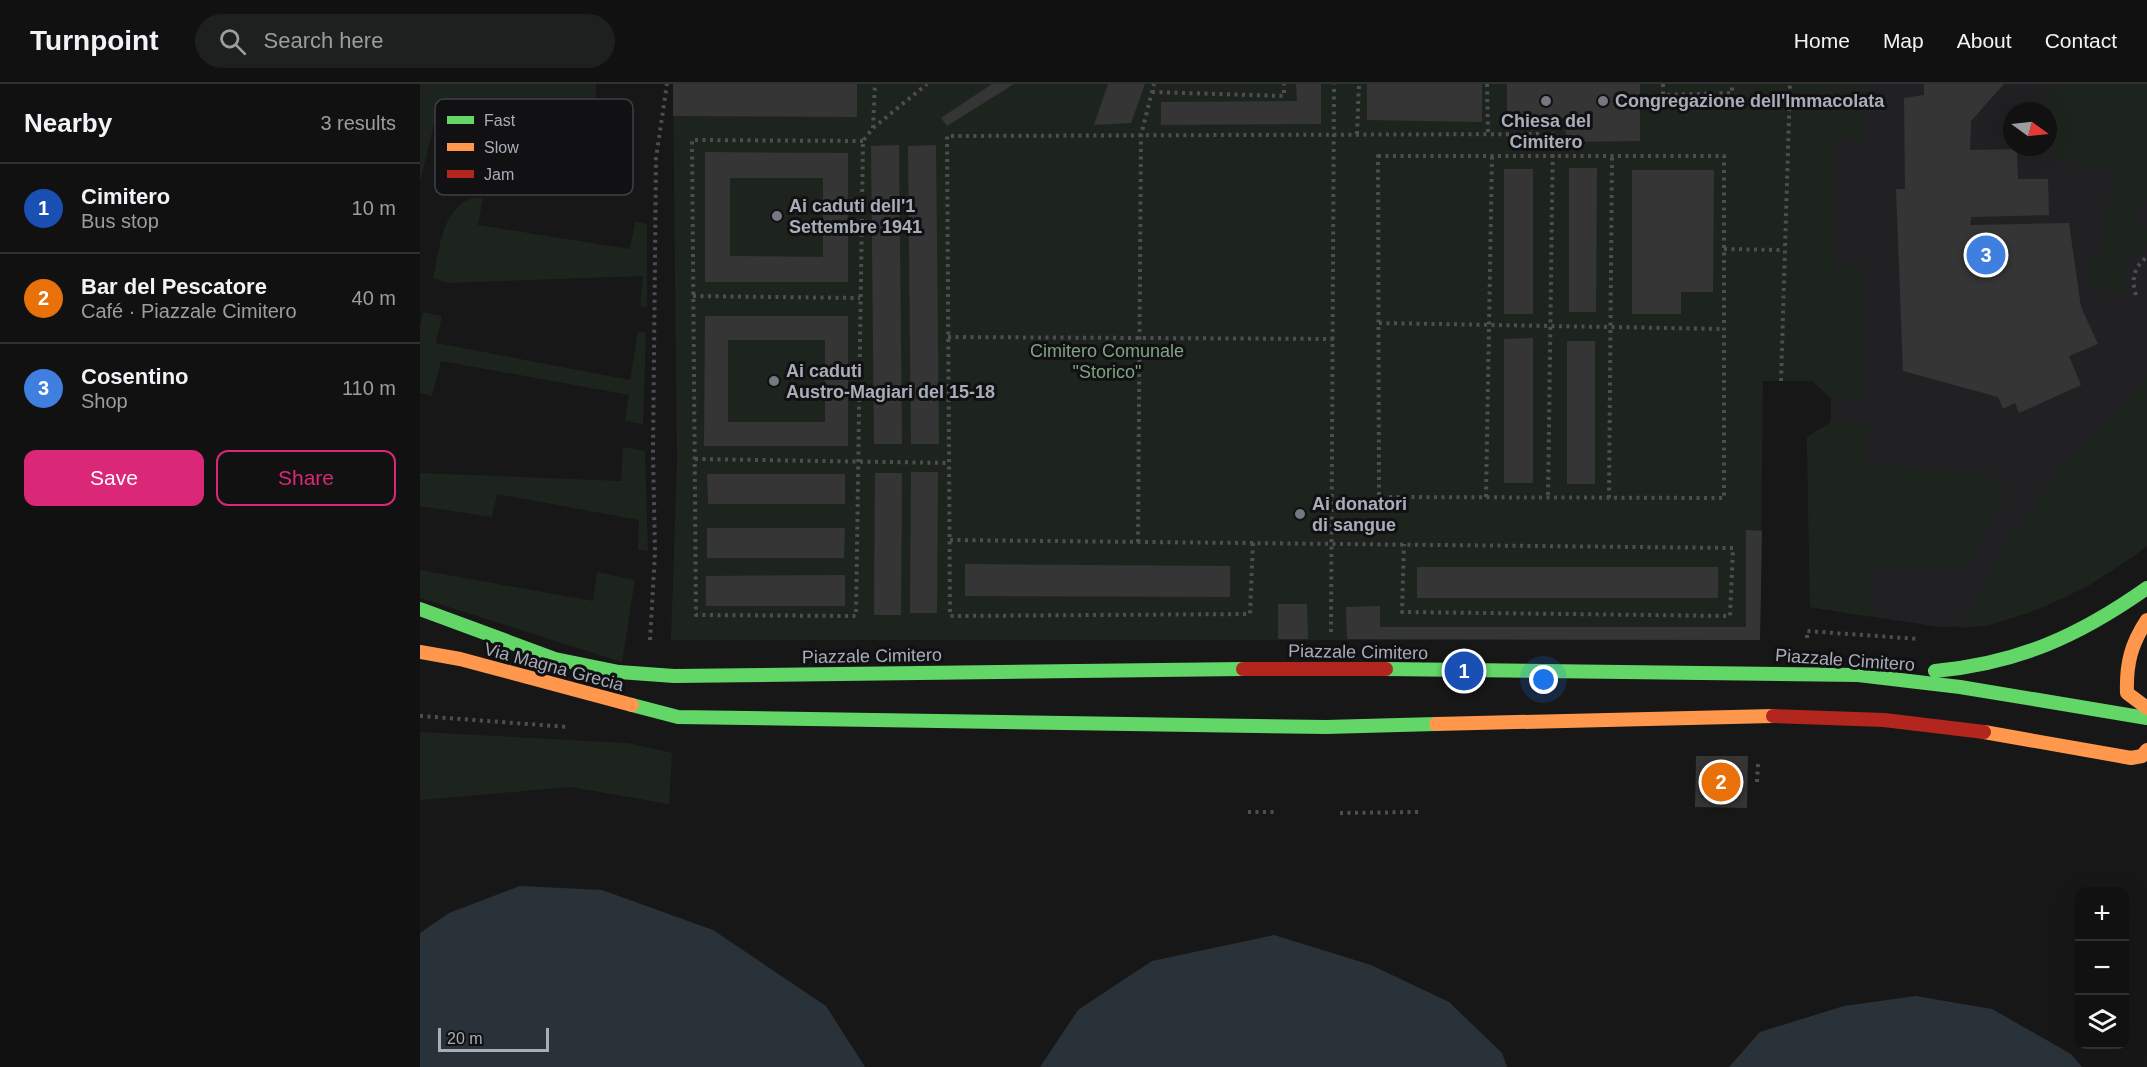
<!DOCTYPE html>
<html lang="en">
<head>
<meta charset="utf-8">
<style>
	:root { --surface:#111; --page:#1e1f1f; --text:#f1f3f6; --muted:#9c9d9f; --line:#303131; --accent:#db2777 }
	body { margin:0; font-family:Arial,sans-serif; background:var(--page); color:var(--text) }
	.controls { position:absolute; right:18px; bottom:18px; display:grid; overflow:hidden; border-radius:12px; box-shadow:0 6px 24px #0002 }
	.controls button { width:54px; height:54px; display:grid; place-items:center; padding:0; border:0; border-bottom:2px solid var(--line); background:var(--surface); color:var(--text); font:30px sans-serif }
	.compass { position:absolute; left:1583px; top:18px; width:54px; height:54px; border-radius:50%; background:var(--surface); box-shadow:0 6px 24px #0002; rotate:105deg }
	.scale { position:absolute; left:18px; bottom:15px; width:111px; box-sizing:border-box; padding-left:6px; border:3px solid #a8adb8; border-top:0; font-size:16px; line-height:21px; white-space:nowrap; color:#a8adb8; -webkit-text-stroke:4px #111113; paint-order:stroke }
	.you { position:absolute; left:1124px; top:596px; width:21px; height:21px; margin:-15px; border:4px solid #fff; border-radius:50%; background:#1a73e8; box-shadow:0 0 0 9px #1a73e833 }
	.badge { display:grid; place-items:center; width:39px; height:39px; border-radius:50%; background:var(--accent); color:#fff; font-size:20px; font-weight:700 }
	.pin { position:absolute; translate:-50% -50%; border:3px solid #fff; box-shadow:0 2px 6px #0006 }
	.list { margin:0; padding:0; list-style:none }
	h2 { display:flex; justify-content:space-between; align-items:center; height:78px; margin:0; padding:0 24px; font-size:26px }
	h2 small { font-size:20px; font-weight:400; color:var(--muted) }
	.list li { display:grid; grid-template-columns:39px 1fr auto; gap:18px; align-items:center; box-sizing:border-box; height:90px; padding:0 24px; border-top:2px solid var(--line) }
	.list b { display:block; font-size:22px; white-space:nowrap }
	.list p { margin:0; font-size:20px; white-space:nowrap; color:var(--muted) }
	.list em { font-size:20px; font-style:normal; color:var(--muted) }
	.actions { display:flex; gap:12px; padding:18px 24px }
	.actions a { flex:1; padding:14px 0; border:2px solid var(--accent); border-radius:12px; text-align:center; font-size:21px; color:var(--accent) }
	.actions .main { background:var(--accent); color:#fff }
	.icon { flex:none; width:33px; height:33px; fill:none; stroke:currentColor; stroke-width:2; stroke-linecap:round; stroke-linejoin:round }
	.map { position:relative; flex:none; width:1727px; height:983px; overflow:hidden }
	header { display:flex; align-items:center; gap:36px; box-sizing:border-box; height:84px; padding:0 30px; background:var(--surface); border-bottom:2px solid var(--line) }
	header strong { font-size:28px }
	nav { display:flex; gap:33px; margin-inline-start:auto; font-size:21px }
	.search { width:420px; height:54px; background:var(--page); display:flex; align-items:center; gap:15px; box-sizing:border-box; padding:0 21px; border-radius:33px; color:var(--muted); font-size:22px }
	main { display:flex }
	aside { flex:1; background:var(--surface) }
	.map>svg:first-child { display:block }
	.built { fill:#212123; fill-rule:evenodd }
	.green { fill:#1d241e }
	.water { fill:#2a3239 }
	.building { fill:#353536; fill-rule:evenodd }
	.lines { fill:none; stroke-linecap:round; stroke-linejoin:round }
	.path { stroke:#4d4e52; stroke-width:4; stroke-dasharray:3 4.5; stroke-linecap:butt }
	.fast { stroke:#63d668; stroke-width:14 }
	.slow { stroke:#ff974d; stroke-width:14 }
	.jam { stroke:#b3261e; stroke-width:14 }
	.poi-dot { fill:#757880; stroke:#111113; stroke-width:2 }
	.labels { text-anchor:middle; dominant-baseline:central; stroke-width:6; stroke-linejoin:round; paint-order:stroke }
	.poi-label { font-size:18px; font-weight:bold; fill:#a8adb8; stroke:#111113; text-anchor:start }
	.park-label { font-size:18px; fill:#7fa381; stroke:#111113 }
	.street-label { font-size:18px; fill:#a8adb8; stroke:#111113 }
	.key { fill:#111113; stroke:#3e4045; stroke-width:1.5 }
	.key-label { font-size:16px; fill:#a8adb8 }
</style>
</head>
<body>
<header>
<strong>Turnpoint</strong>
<div class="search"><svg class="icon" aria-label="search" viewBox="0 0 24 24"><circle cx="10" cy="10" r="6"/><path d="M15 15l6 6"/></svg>Search here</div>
<nav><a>Home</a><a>Map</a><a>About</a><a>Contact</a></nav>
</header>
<main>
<aside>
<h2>Nearby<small>3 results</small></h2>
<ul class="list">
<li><span class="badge" style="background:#1a4fb4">1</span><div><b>Cimitero</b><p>Bus stop</p></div><em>10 m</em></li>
<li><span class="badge" style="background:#e8710a">2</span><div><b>Bar del Pescatore</b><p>Café · Piazzale Cimitero</p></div><em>40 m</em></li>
<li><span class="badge" style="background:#3f7fe0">3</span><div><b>Cosentino</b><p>Shop</p></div><em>110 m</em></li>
</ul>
<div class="actions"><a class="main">Save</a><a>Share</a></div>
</aside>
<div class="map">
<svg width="1727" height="983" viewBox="0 0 1727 983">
	<rect width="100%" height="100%" fill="#171717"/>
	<!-- built -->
	<path class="built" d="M 1395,0 L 1727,0 L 1727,462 L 1670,501 L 1627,521 L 1567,542 L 1519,543 L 1390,523 L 1387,353 L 1411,338 L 1411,314 L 1392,297 ZM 1592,27 L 1628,27 L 1628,63 L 1592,63 Z"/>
	<!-- green -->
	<g class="green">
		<path d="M 0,0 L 176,0 L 175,46 L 35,44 L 14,40 L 0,98 Z"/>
		<path d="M 253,0 L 1443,0 L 1442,55 L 1415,53 L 1414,182 L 1441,183 L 1442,314 L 1411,314 L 1392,297 L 1343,297 L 1340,556 L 251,556 L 257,378 Z"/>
		<path d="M 1633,0 L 1727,0 L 1727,113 L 1708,129 L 1727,144 L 1727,159 L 1710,176 L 1701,211 L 1671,203 L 1668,176 L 1680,177 L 1696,82 L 1642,78 L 1627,65 L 1628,27 L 1623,27 L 1624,16 Z"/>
		<path d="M 52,114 L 63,114 L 58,141 L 210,165 L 215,138 L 227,140 L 227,223 L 220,222 L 223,192 L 28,199 L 13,194 C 20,165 21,126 52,114 Z"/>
		<path d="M 3,228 L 22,232 L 16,259 L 210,296 L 218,247 L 226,249 L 223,340 L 205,337 L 209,311 L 21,277 L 12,312 L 0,309 L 0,242 Z"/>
		<path d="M 1727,294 L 1727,462 C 1719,469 1709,475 1700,481 C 1653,512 1598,540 1540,544 L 1584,463 L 1642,385 Z"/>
		<path d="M 1411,338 L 1447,339 L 1446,380 L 1561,389 L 1575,397 L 1587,413 L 1571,435 L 1545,485 L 1452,484 L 1451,533 L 1390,523 L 1387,353 Z"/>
		<path d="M 203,363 L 225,367 L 228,467 L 218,466 L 219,436 L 77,410 L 72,433 L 0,422 L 0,389 L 201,397 Z"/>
		<path d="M 0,486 L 173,517 L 177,488 L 215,496 L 202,578 L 0,514 Z"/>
		<path d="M 0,648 L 208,659 L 252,669 L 249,720 L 151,703 L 0,716 Z"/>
	</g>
	<!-- water -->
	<g class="water">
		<path d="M 100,802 L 182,806 L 293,846 L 406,922 L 445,983 L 0,983 L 0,849 L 29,829 Z"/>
		<path d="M 854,851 L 951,881 L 1029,918 L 1082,969 L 1087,983 L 620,983 L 658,926 L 732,877 Z"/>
		<path d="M 1496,912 L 1572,925 L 1651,970 L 1662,983 L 1309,983 L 1340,948 L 1424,922 Z"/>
	</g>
	<!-- building -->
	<g class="building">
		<path d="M 253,0 L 437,0 L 437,33 L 253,32 Z"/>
		<path d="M 572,0 L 594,0 L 527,42 L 521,34 Z"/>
		<path d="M 688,0 L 725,0 L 711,39 L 674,41 Z"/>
		<path d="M 876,0 L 901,0 L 901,40 L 741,41 L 741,18 L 877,17 Z"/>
		<path d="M 947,0 L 1062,0 L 1062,38 L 947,36 Z"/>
		<path d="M 1087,0 L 1220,0 L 1220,57 L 1146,58 L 1145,34 L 1087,34 Z"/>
		<path d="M 1504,0 L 1584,0 L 1551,37 L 1550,66 L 1597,65 L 1598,95 L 1628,95 L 1629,131 L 1551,133 L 1550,141 L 1649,139 L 1661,223 L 1678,260 L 1649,272 L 1661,301 L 1599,329 L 1595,319 L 1583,325 L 1578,313 L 1483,287 L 1476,105 L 1485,105 L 1484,14 L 1504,11 Z"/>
		<path d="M 479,61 L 482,360 L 454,360 L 451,62 Z"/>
		<path d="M 516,61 L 519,360 L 491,360 L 488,62 Z"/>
		<path d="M 285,68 L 428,69 L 428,198 L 285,198 ZM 310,94 L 403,94 L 403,173 L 310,172 Z"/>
		<path d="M 1149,84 L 1177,84 L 1176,228 L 1149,228 Z"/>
		<rect x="1084" y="85" width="29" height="145"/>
		<path d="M 1212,86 L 1294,86 L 1293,208 L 1261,208 L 1261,230 L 1212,230 Z"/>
		<path d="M 285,232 L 428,232 L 428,362 L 284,362 ZM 308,256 L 405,256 L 405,338 L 308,338 Z"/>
		<path d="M 1113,254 L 1113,399 L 1084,399 L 1084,255 Z"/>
		<rect x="1147" y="257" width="28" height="143"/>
		<path d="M 491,388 L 518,388 L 517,529 L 490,529 Z"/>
		<path d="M 455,389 L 482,389 L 481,531 L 454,531 Z"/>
		<path d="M 287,390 L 425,390 L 425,420 L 288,420 Z"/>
		<path d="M 287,444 L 425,444 L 424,474 L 287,474 Z"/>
		<path d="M 1326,446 L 1342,447 L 1340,556 L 927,555 L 926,523 L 960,522 L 960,543 L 1326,543 Z"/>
		<path d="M 545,480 L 810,482 L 810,513 L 545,512 Z"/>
		<rect x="997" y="483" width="301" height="31"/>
		<path d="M 425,491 L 425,522 L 286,522 L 286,492 Z"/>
		<path d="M 858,520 L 887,520 L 888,555 L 858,555 Z"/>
		<path d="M 1276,672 L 1328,672 L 1327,724 L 1275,723 Z"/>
	</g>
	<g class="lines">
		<!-- path -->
		<g class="path">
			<path d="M 1067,0 L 1068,49"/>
			<path d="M 1243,0 L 1243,11 L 1312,9 L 1312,0"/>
			<path d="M 732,8 L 864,12 L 864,0"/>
			<path d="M 453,44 L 455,0"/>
			<path d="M 937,50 L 939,0"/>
			<path d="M 443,57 L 272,56 L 276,531 L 436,532 L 443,57 L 453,44 L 507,0"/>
			<path d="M 958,72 L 1304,72 L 1304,414 L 959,413 Z"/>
			<path d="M 1304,165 L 1364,166"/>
			<path d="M 1716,211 C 1711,195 1714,183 1727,173"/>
			<path d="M 273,212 L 440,214"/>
			<path d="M 959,239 L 1304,245"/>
			<path d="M 528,253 L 914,255"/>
			<path d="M 1361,297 L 1370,0"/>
			<path d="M 275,375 L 529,379"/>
			<path d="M 1066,413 L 1072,72"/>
			<path d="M 1189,414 L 1192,72"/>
			<path d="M 530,456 L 1313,464 L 1310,532 L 982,528 L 984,460"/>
			<path d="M 718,458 L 721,51 L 734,0"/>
			<path d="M 833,459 L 830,530 L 530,532 L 527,52 L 1133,50 L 1128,414"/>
			<path d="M 911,548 L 914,0"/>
			<path d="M 1387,554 L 1387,547 L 1499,555"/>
			<path d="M 230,556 L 235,469 L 233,369 L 236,74 L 247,0"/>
			<path d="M 0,632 L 148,643"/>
			<path d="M 1337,698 L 1338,680"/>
			<path d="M 828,728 L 858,728"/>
			<path d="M 920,729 L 999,728"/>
		</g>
		<!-- fast -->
		<g class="fast">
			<path d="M 0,525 L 135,575 L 199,588 L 254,592 L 823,585"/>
			<path d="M 966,585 L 1438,591 L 1540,603 L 1727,634"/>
			<path d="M 1515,587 C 1599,579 1659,552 1727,504"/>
			<path d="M 212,621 L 258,633 L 906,643 L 1016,640"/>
		</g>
		<!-- slow -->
		<g class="slow">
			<path d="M 1727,536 C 1711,560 1706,580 1707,609 L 1727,624"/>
			<path d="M 0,568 L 40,575 L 212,621"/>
			<path d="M 1016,640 L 1353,632"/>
			<path d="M 1564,648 L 1711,674 L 1722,672 L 1727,666"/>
		</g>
		<!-- jam -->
		<g class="jam">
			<path d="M 823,585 L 966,585"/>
			<path d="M 1353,632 L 1464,636 L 1564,648"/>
		</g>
	</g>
	<!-- markers -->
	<g class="poi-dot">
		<circle cx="1126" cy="17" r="6"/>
		<circle cx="1183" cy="17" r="6"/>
		<circle cx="357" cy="132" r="6"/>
		<circle cx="354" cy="297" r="6"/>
		<circle cx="880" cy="430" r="6"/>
	</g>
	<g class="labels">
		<!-- poi labels -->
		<g class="poi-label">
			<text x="1195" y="17">Congregazione dell'Immacolata</text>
			<text x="1126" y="37" text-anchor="middle">Chiesa del<tspan x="1126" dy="21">Cimitero</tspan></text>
			<text x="369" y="122">Ai caduti dell'1<tspan x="369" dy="21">Settembre 1941</tspan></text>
			<text x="366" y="287">Ai caduti<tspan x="366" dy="21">Austro-Magiari del 15-18</tspan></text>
			<text x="892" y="420">Ai donatori<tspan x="892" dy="21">di sangue</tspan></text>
		</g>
		<!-- park labels -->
		<g class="park-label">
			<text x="687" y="267">Cimitero Comunale<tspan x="687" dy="21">"Storico"</tspan></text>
		</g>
		<!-- street labels -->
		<g class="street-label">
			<text transform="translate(938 568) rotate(1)">Piazzale Cimitero</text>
			<text transform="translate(452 572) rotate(-1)">Piazzale Cimitero</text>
			<text transform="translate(1425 576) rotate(4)">Piazzale Cimitero</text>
			<text transform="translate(134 583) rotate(15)">Via Magna Grecia</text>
		</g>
	</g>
	<!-- legend -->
	<rect x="15" y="15" width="198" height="96" rx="9" class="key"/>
	<rect x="27" y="32" width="27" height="8" fill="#63d668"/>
	<rect x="27" y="59" width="27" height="8" fill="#ff974d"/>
	<rect x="27" y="86" width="27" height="8" fill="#b3261e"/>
	<g class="key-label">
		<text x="64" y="42">Fast</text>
		<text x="64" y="69">Slow</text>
		<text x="64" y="96">Jam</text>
	</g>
</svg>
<div class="controls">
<button>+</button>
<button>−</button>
<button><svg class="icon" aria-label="layers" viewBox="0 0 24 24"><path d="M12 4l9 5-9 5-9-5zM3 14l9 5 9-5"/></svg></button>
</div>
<svg class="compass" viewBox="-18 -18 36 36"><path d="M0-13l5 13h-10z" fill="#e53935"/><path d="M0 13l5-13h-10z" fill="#9c9d9f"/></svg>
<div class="scale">20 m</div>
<div class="you"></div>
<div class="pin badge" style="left:1044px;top:587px;background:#1a4fb4">1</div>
<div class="pin badge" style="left:1301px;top:698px;background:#e8710a">2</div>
<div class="pin badge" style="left:1566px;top:171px;background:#3f7fe0">3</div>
</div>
</main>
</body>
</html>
